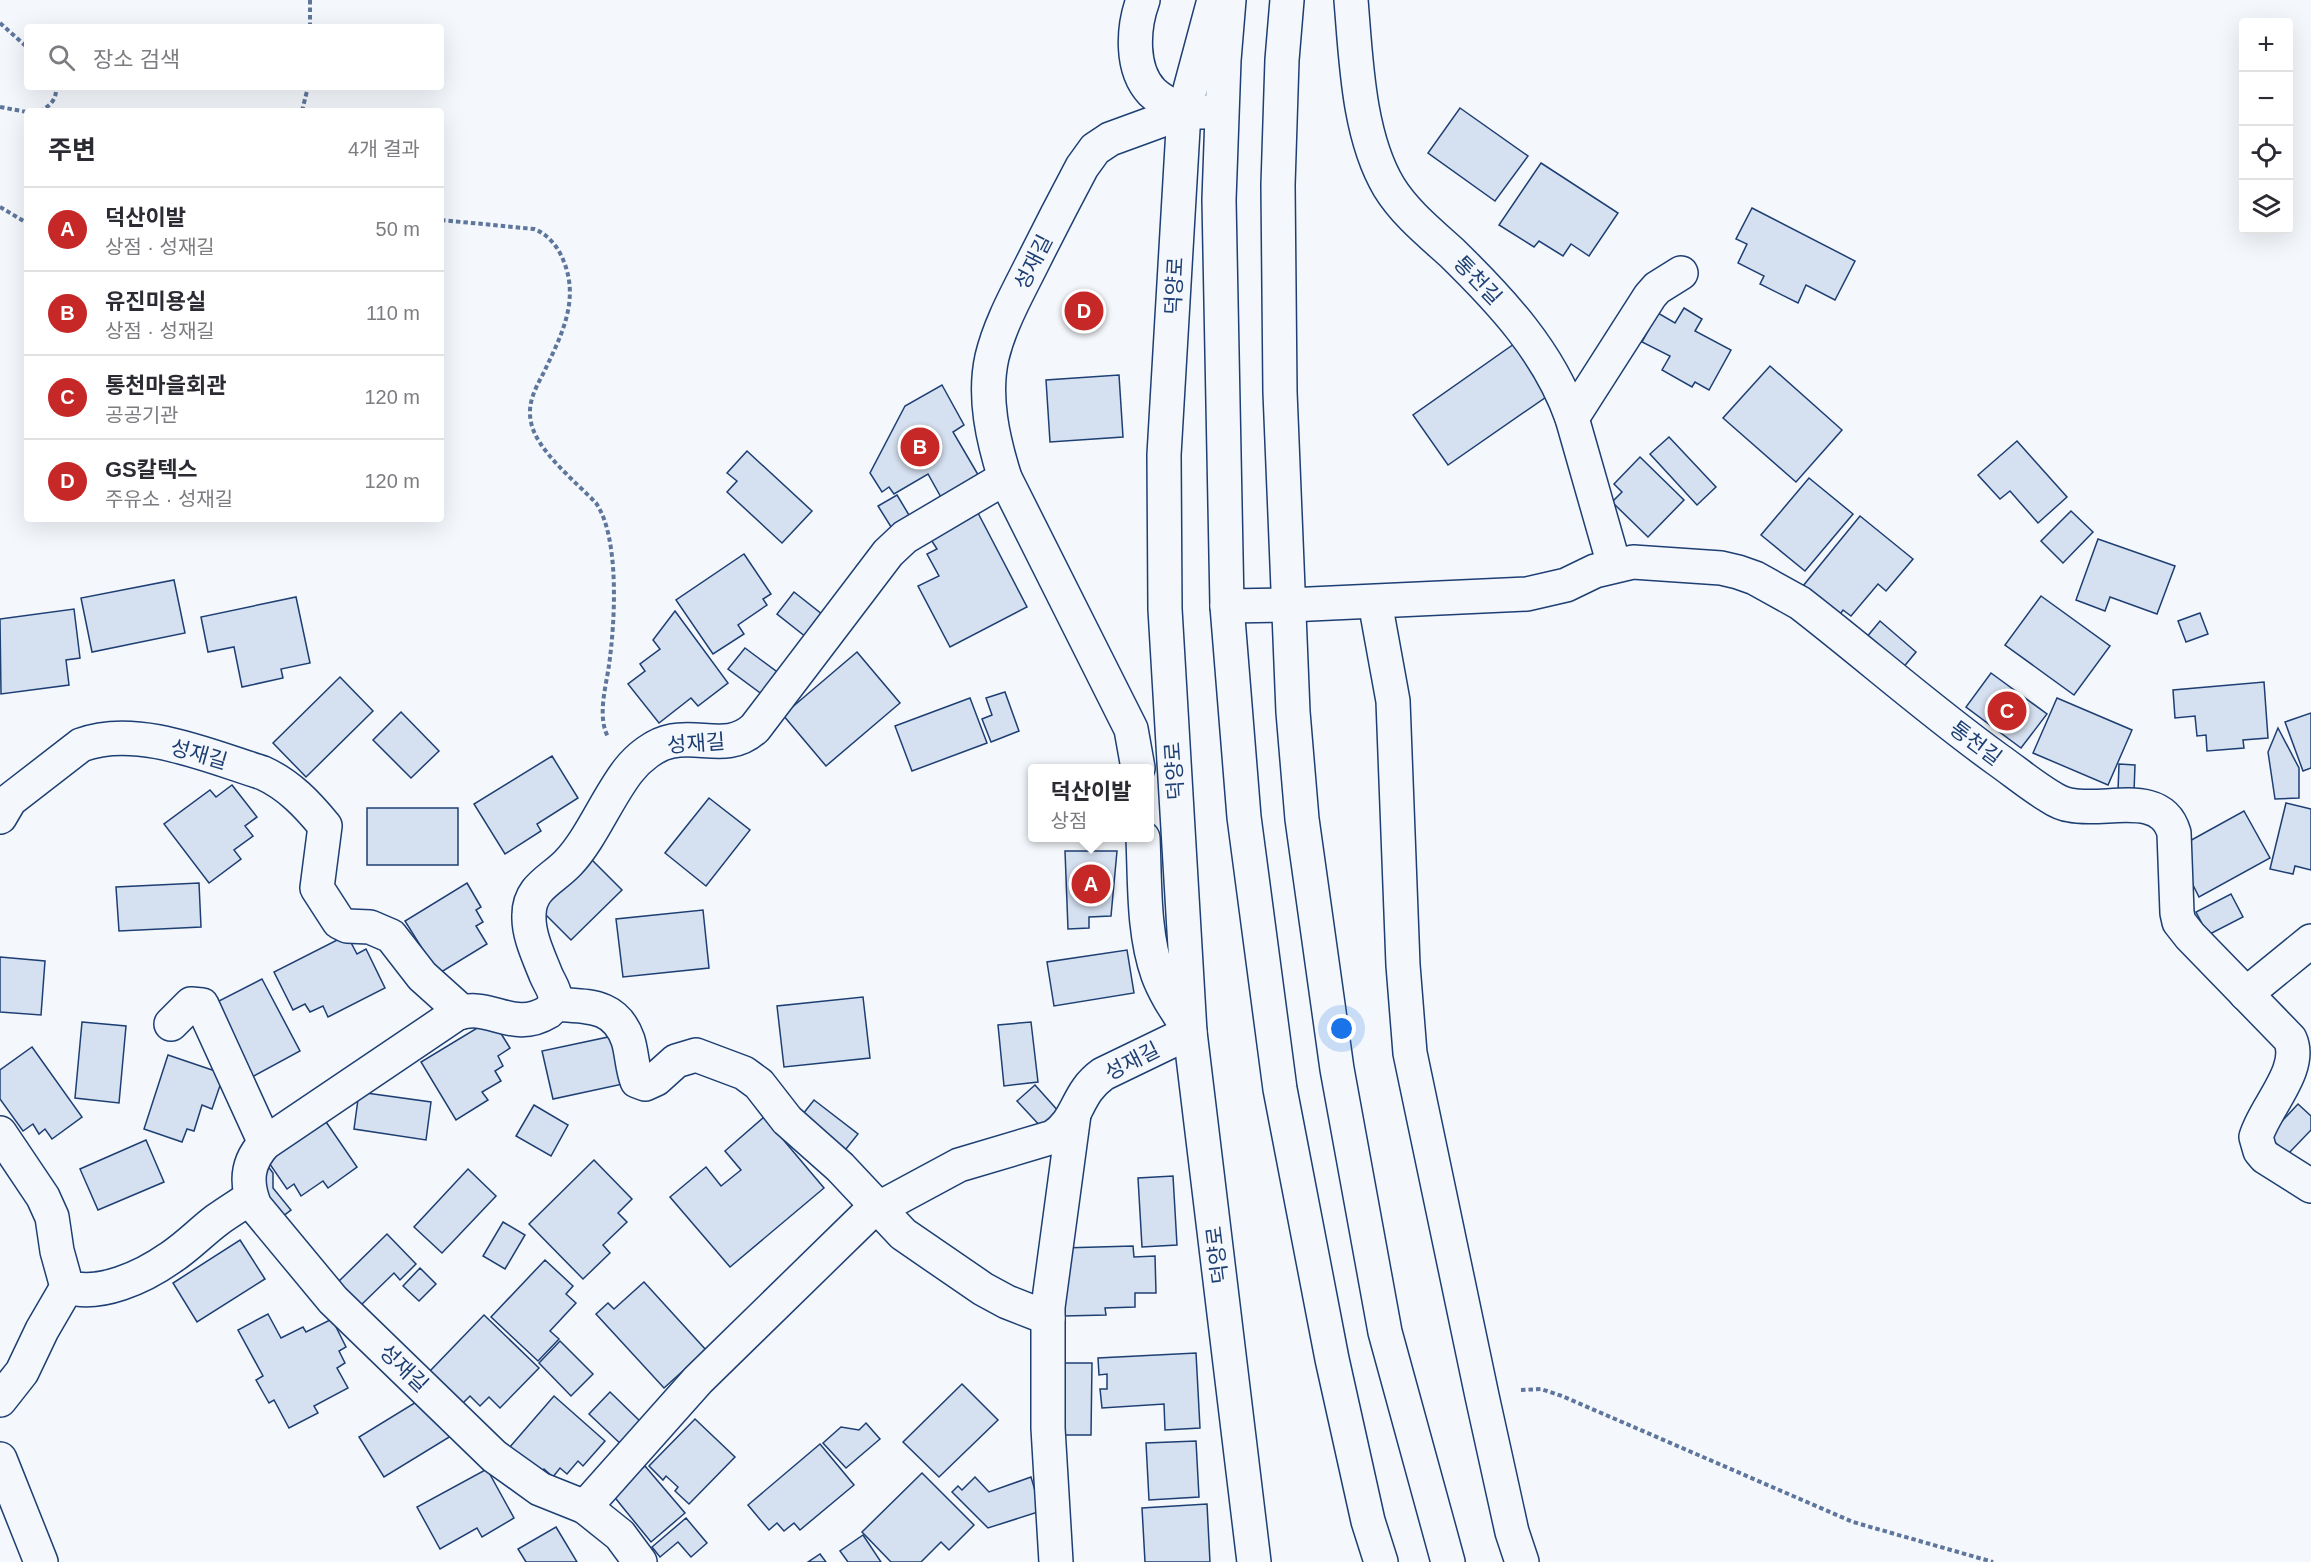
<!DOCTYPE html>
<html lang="ko">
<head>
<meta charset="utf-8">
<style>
	:root { --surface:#fff; --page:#f2f2f3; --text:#2b2b33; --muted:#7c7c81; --line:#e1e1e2; --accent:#c62828 }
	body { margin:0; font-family:Arial,"Noto Sans KR",sans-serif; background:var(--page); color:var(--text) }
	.controls { position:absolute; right:18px; top:18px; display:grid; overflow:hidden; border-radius:6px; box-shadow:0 6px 24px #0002 }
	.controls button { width:54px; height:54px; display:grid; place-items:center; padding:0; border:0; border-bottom:2px solid var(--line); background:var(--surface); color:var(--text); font:30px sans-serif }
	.you { position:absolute; left:1342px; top:1029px; width:21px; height:21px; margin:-15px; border:4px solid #fff; border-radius:50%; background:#1a73e8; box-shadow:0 0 0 9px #1a73e833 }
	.badge { display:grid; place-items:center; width:39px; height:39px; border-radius:50%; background:var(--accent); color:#fff; font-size:20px; font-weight:700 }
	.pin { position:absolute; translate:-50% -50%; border:3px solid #fff; box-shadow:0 2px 6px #0006 }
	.popup { position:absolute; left:1028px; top:764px; width:126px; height:78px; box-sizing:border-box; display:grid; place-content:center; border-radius:6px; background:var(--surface); filter:drop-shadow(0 2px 4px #0005); font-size:20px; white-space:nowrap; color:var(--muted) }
	.popup b { font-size:22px; color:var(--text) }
	.popup::after { content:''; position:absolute; left:50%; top:100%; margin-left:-12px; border:12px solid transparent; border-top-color:var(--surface) }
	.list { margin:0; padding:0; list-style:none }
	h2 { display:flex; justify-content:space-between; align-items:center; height:78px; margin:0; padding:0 24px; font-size:26px }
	h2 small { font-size:20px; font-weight:400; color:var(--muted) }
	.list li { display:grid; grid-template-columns:39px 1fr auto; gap:18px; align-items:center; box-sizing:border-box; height:84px; padding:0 24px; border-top:2px solid var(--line) }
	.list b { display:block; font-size:22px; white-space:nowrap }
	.list p { margin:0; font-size:20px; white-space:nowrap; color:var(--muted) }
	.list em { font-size:20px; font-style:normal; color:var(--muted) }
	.icon { flex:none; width:33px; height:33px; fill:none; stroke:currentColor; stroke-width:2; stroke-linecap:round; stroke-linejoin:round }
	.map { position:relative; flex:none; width:2311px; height:1562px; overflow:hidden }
	.search { position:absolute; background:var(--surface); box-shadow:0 6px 24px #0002; left:24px; top:24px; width:420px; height:66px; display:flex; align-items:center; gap:15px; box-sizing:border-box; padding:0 21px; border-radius:6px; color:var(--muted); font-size:22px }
	.panel { position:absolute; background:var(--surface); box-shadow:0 6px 24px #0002; left:24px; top:108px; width:420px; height:414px; border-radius:6px }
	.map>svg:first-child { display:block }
	.building { fill:#d5e0f0; stroke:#1d3f73; stroke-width:1.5 }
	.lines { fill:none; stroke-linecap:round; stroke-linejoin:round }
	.minor-casing { stroke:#1d3f73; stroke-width:36 }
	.major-casing { stroke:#1d3f73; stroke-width:36 }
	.path { stroke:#5e769c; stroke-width:4; stroke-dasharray:4.5 3; stroke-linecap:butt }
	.minor { stroke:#f4f7fb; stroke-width:33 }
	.major { stroke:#f4f7fb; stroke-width:33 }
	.labels { text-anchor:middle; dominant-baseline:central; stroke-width:4.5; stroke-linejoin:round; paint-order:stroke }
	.street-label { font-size:21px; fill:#1d3f73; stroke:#f4f7fb }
</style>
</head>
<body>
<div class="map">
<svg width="2311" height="1562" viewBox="0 0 2311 1562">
	<rect width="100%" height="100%" fill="#f4f7fb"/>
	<!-- building -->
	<g class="building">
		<path d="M 1460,108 L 1528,156 L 1495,201 L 1428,153 Z"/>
		<path d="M 1541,163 L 1618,213 L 1589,256 L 1571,244 L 1563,256 L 1539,241 L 1534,247 L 1499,225 Z"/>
		<path d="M 1752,208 L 1855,261 L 1835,300 L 1806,285 L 1798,303 L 1760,284 L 1764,276 L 1738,263 L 1747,244 L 1736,239 Z"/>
		<path d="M 1684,308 L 1702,319 L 1695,331 L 1731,350 L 1709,390 L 1695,382 L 1692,387 L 1662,370 L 1670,356 L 1642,342 L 1658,313 L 1675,323 Z"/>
		<path d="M 1514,344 L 1549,395 L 1448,465 L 1413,415 Z"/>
		<path d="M 1770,366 L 1842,430 L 1796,482 L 1723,418 Z"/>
		<path d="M 1119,375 L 1123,437 L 1050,442 L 1046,380 Z"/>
		<path d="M 942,385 L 964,425 L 953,432 L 980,478 L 942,499 L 928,474 L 894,494 L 889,487 L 882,492 L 870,473 L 905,406 Z"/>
		<path d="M 1669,437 L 1716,487 L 1697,505 L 1650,454 Z"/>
		<path d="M 2017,441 L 2067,497 L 2038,523 L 2010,491 L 2000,499 L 1978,475 Z"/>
		<path d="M 747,451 L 812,511 L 782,543 L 727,492 L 737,481 L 727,473 Z"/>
		<path d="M 1640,457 L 1684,500 L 1648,537 L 1612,502 L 1622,492 L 1614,484 Z"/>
		<path d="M 1809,478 L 1853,514 L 1805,571 L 1761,535 Z"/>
		<path d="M 897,495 L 912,520 L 893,530 L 878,506 Z"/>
		<path d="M 2071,511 L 2093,532 L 2063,563 L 2041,541 Z"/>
		<path d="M 978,513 L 1027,607 L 950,647 L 918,586 L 939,576 L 927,554 L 937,549 L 930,538 Z"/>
		<path d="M 1860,516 L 1913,559 L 1886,591 L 1878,584 L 1851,616 L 1843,610 L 1839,616 L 1803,586 Z"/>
		<path d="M 2098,539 L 2175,566 L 2157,614 L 2110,597 L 2105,611 L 2076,600 Z"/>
		<path d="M 744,554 L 771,594 L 763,599 L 767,605 L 738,625 L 744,634 L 713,654 L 676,600 Z"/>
		<path d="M 174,580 L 185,633 L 92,652 L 81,598 Z"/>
		<path d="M 794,592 L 823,615 L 806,637 L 777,614 Z"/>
		<path d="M 2041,596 L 2110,646 L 2074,695 L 2005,645 Z"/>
		<path d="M 296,597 L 310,663 L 281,669 L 283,678 L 242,687 L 234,647 L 208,652 L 201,617 Z"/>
		<path d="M 74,609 L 80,658 L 66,660 L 69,685 L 1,694 L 0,619 Z"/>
		<path d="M 675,611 L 728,683 L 698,706 L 691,698 L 659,723 L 628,684 L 645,671 L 640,664 L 660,649 L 653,640 Z"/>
		<path d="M 2200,613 L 2208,634 L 2186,642 L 2178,621 Z"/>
		<path d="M 1880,621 L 1916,652 L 1902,669 L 1866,638 Z"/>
		<path d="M 745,648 L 780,674 L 763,695 L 728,669 Z"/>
		<path d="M 857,652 L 900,703 L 826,766 L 783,715 Z"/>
		<path d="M 1991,673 L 2047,714 L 2021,748 L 1966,707 Z"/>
		<path d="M 340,677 L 373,711 L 306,777 L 273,743 Z"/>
		<path d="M 2264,682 L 2268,738 L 2243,740 L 2244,748 L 2207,751 L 2206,735 L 2197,736 L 2195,716 L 2175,718 L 2173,690 Z"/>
		<path d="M 1005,692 L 1019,731 L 991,742 L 982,719 L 992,715 L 986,698 Z"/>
		<path d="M 970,698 L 987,743 L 912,771 L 895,726 Z"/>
		<path d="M 2057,698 L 2132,730 L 2108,785 L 2033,753 Z"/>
		<path d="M 401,712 L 439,751 L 411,778 L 373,740 Z"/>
		<path d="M 2311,713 L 2311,768 L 2303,771 L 2285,722 Z"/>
		<path d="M 2278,728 L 2299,768 L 2299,798 L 2275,799 L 2268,752 Z"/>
		<path d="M 552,756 L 578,798 L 537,824 L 541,831 L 505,854 L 474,804 Z"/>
		<path d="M 2119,764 L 2135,765 L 2134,792 L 2118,791 Z"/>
		<path d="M 232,785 L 257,817 L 245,826 L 253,836 L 234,850 L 241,859 L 209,883 L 164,824 L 210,790 L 216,797 Z"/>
		<path d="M 709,798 L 750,830 L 706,886 L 665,853 Z"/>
		<path d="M 2286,803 L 2311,809 L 2311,870 L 2295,866 L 2293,874 L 2270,869 Z"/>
		<rect x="367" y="808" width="91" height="57"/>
		<path d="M 2244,811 L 2270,858 L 2199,897 L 2189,877 L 2186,843 Z"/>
		<path d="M 1065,851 L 1117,851 L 1111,916 L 1089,917 L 1089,928 L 1068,929 Z"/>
		<path d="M 591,859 L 622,890 L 571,940 L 541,910 Z"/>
		<path d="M 199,883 L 201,927 L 119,931 L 116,887 Z"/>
		<path d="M 467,883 L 481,907 L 476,910 L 483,922 L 476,926 L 487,944 L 438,974 L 405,921 Z"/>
		<path d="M 2231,894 L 2243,917 L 2208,935 L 2196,912 Z"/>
		<path d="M 703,910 L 709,968 L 623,977 L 616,919 Z"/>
		<path d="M 347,935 L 357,954 L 366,949 L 385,988 L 328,1017 L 323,1006 L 310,1012 L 305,1004 L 293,1010 L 274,972 Z"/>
		<path d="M 1127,950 L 1134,993 L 1054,1006 L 1047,962 Z"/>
		<path d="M 0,957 L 45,961 L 41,1015 L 0,1012 Z"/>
		<path d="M 262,979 L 300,1051 L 252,1077 L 213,1004 Z"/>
		<path d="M 863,997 L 870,1058 L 784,1067 L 777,1006 Z"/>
		<path d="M 492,1019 L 510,1048 L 498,1056 L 503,1066 L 495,1071 L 501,1081 L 482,1092 L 488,1100 L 456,1120 L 421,1062 Z"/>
		<path d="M 82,1022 L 126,1026 L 119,1103 L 75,1098 Z"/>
		<path d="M 1031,1022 L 1038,1082 L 1004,1086 L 998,1025 Z"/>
		<path d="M 613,1036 L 623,1084 L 553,1099 L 542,1051 Z"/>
		<path d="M 32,1047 L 82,1117 L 52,1139 L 45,1129 L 39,1134 L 33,1124 L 23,1131 L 0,1099 L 0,1070 Z"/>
		<path d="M 168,1055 L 224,1074 L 212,1109 L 202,1105 L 194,1131 L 187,1129 L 182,1142 L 144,1129 Z"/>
		<path d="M 1035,1085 L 1060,1113 L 1043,1129 L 1017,1101 Z"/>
		<path d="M 359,1092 L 431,1102 L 426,1140 L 354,1129 Z"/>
		<path d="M 814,1100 L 858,1134 L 842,1154 L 799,1119 Z"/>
		<path d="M 2298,1104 L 2311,1116 L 2311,1130 L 2288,1154 L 2268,1136 Z"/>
		<path d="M 534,1105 L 568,1125 L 551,1156 L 516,1136 Z"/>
		<path d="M 322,1116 L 357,1167 L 328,1188 L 323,1181 L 301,1196 L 294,1184 L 287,1189 L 267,1160 Z"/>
		<path d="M 764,1117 L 824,1188 L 730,1267 L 670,1197 L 706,1167 L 721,1186 L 741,1170 L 725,1151 Z"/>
		<path d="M 146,1140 L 164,1182 L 98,1210 L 80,1169 Z"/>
		<path d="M 594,1160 L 632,1199 L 618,1213 L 627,1222 L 603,1245 L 610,1253 L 583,1279 L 529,1224 Z"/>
		<path d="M 264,1161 L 273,1173 L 273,1188 L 291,1210 L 279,1219 L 260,1177 Z"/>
		<path d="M 468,1169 L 496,1196 L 442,1253 L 414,1227 Z"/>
		<path d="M 1173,1176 L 1177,1245 L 1142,1247 L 1138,1178 Z"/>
		<path d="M 503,1222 L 525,1235 L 505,1269 L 483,1256 Z"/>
		<path d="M 387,1234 L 416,1264 L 400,1280 L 394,1273 L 359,1307 L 336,1284 Z"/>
		<path d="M 240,1240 L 265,1279 L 197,1322 L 173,1283 Z"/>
		<path d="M 1133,1246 L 1134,1257 L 1155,1256 L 1156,1293 L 1135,1293 L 1135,1307 L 1105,1308 L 1106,1315 L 1064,1316 L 1062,1248 Z"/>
		<path d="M 545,1260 L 573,1286 L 566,1294 L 576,1303 L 550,1331 L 559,1339 L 538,1361 L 491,1317 Z"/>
		<path d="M 420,1268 L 436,1284 L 419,1301 L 403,1286 Z"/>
		<path d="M 644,1282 L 706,1350 L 664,1388 L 596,1314 L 608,1303 L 614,1309 Z"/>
		<path d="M 268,1314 L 281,1338 L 303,1327 L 306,1332 L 332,1319 L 346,1347 L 339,1351 L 345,1363 L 337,1368 L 348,1388 L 314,1406 L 318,1413 L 289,1428 L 274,1400 L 269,1403 L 256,1380 L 263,1376 L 238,1330 Z"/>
		<path d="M 484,1315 L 539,1368 L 500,1408 L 489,1397 L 480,1406 L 470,1396 L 463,1403 L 430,1371 Z"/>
		<path d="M 560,1341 L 593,1374 L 571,1396 L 539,1363 Z"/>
		<path d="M 1196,1353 L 1200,1428 L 1165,1430 L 1164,1404 L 1102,1408 L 1100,1389 L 1107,1389 L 1107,1374 L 1099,1375 L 1098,1358 Z"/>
		<path d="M 1060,1363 L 1092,1363 L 1091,1435 L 1059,1435 Z"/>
		<path d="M 962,1384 L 998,1420 L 939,1477 L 903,1442 Z"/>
		<path d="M 610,1392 L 645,1426 L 624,1447 L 589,1414 Z"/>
		<path d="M 426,1396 L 451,1436 L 384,1477 L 359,1437 Z"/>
		<path d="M 554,1396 L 605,1441 L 583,1466 L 578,1461 L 567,1474 L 560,1468 L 553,1477 L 544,1469 L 539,1474 L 509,1448 Z"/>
		<path d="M 695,1419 L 735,1457 L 689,1504 L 675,1491 L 678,1487 L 666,1476 L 663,1480 L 649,1466 Z"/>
		<path d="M 866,1423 L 880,1439 L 846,1468 L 823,1443 L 841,1427 L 859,1430 Z"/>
		<path d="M 1196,1441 L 1199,1497 L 1149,1500 L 1146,1443 Z"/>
		<path d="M 820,1444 L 854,1485 L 800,1530 L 794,1523 L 784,1531 L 777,1523 L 769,1530 L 748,1505 Z"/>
		<path d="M 645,1466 L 685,1513 L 651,1542 L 612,1494 Z"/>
		<path d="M 487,1469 L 514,1518 L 482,1537 L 477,1528 L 440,1549 L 417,1507 Z"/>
		<path d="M 922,1473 L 974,1525 L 949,1550 L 941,1542 L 921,1562 L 891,1562 L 862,1532 Z"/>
		<path d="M 975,1477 L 989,1492 L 1031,1477 L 1041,1511 L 988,1528 L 952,1492 L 958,1486 L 962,1490 Z"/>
		<path d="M 1207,1504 L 1210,1562 L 1145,1562 L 1142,1508 Z"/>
		<path d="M 686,1518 L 707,1543 L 691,1557 L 678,1542 L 660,1557 L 652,1547 Z"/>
		<path d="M 556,1527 L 577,1562 L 526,1562 L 518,1549 Z"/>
		<path d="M 863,1535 L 881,1562 L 848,1562 L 840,1551 Z"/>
		<path d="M 820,1554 L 826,1562 L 808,1562 Z"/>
	</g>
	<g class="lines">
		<!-- minor casing -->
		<g class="minor-casing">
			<g id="minor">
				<path d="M 1143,0 C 1133,27 1130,69 1152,92 C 1161,101 1172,106 1184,112"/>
				<path d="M 1214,0 L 1184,112 L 1164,455 L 1165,609 L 1190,1032 L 1254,1562"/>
				<path d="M 1351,0 C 1356,59 1358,135 1389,187 C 1405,213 1430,233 1452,253 C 1501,301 1549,352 1572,418 L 1614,565"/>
				<path d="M 1572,418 L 1650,296 L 1657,288 L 1681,273"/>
				<path d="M 1375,602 L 1393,701 L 1403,965 L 1410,1053 L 1482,1396 L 1512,1532 L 1522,1562"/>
				<path d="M 1227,606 L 1289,605 L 1527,594 L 1566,585 L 1595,571 L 1633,562 L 1721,568 L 1738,572 L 1755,578 L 1800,603 C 1866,654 1929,710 1997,759 C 2014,771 2031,785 2049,796 C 2055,800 2062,804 2070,805 C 2104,813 2161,788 2174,833 L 2177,913 L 2179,922 L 2190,936 L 2290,1039 C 2304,1069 2264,1108 2256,1137 L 2260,1151 L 2265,1157 L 2311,1186"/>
				<path d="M 1138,768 L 1131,729 L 1005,478 C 993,440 983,397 992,357 C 1000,324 1017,294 1032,264 C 1048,232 1065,199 1082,167 L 1095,149 L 1110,139 L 1184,112 L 1204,112"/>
				<path d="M 0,817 L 10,800 L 81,745 C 136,724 209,756 263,773 C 289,785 307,804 325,826 L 317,888 L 339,922 L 347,926 L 370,927 L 391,936 L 422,976 L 462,1012"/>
				<path d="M 1143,838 C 1145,883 1143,933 1158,975 C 1165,994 1177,1011 1188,1028"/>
				<path d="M 2246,994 L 2311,941"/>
				<path d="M 555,1004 C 587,1007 615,1003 628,1040 C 632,1053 632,1068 637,1081 L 645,1084 L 656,1079 L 676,1061 L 696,1055 L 744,1073 L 759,1084 L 787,1120 L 840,1167 L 903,1234 L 983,1289 L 1007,1302 L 1048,1318"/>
				<path d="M 171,1024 L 191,1004 L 202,1005 L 265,1143"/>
				<path d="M 0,1133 L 43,1197 L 52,1217 L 57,1251 L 67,1287 C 100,1297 143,1277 170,1258 C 187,1247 201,1232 217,1220 C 228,1212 240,1205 251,1197"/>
				<path d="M 0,1400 L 22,1372 L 42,1330 L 67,1287"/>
				<path d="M 0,1459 L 41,1562"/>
				<path d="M 585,1507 L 698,1380 L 868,1214 L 959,1165 L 1053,1137 C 1080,1119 1075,1094 1103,1074 L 1190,1032"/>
				<path d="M 640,1562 L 620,1535 L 585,1507 L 540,1489 L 494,1456 L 333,1300 L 255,1206 C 245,1182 247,1162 265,1143 L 456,1014 C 490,1001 512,1034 548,1012 C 553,1008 555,1003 555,996 C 554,989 549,982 546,975 C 539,957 528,935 529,915 C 529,887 552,880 568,863 C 591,839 607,798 628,771 C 638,758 655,744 672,741 C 701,735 730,752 755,728 L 888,553 L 905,537 L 1005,478"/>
				<path d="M 1056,1562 L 1048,1428 L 1048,1307 L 1074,1114"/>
			</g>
		</g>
		<!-- major casing -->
		<g class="major-casing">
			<g id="major">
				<path d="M 1229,0 L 1224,60 L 1219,200 L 1227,606 L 1244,817 L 1280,1089 L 1332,1359 L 1368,1521 L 1381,1562"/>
				<path d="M 1287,0 L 1282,60 L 1278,185 L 1280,392 L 1293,712 L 1302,819 L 1337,1069 L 1385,1332 L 1448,1562"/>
			</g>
		</g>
		<!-- path -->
		<g class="path">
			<path d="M 310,0 L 310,27"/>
			<path d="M 0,23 L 27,47"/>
			<path d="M 0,107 L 27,112"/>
			<path d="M 39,111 C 50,107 57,99 56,87"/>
			<path d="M 302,111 L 308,87"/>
			<path d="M 0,207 L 27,223"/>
			<path d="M 441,220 L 534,229 C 548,234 559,248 564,262 C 580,302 560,338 543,374 C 535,389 527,404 531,422 C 536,450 576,482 596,503 C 620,538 615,623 609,665 C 606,687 597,716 608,737"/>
			<path d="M 1521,1390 L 1541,1389 L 1562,1396 L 1853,1522 L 1993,1562"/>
		</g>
		<!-- minor -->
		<use href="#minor" class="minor"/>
		<!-- major -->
		<use href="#major" class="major"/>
	</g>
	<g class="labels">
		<!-- street labels -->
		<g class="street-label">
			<text transform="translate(1033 262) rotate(-63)">성재길</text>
			<text transform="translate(1478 280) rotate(46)">통천길</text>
			<text transform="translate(1174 286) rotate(-87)">덕양로</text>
			<text transform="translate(696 743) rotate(-4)">성재길</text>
			<text transform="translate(1976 743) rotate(37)">통천길</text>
			<text transform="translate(199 754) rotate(16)">성재길</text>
			<text transform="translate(1174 771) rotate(-94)">덕양로</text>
			<text transform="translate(1132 1061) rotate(-27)">성재길</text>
			<text transform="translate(1217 1255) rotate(-97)">덕양로</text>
			<text transform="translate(404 1368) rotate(44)">성재길</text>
		</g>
	</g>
</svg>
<div class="controls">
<button>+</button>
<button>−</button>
<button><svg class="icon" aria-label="locate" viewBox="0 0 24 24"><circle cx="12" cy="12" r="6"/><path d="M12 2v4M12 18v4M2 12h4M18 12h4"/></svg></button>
<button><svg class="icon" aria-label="layers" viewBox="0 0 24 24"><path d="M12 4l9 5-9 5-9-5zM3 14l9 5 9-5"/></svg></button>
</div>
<div class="you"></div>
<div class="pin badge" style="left:1091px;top:884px">A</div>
<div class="popup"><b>덕산이발</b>상점</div>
<div class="pin badge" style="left:920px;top:447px">B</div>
<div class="pin badge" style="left:2007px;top:711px">C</div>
<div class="pin badge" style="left:1084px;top:311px">D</div>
<div class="search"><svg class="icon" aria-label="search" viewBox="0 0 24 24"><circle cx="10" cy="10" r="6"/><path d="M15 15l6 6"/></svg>장소 검색</div>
<section class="panel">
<h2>주변<small>4개 결과</small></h2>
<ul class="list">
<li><span class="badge">A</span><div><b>덕산이발</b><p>상점 · 성재길</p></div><em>50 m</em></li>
<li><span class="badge">B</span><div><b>유진미용실</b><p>상점 · 성재길</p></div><em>110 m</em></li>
<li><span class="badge">C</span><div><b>통천마을회관</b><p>공공기관</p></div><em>120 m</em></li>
<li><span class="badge">D</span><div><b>GS칼텍스</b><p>주유소 · 성재길</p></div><em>120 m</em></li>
</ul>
</section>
</div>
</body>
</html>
